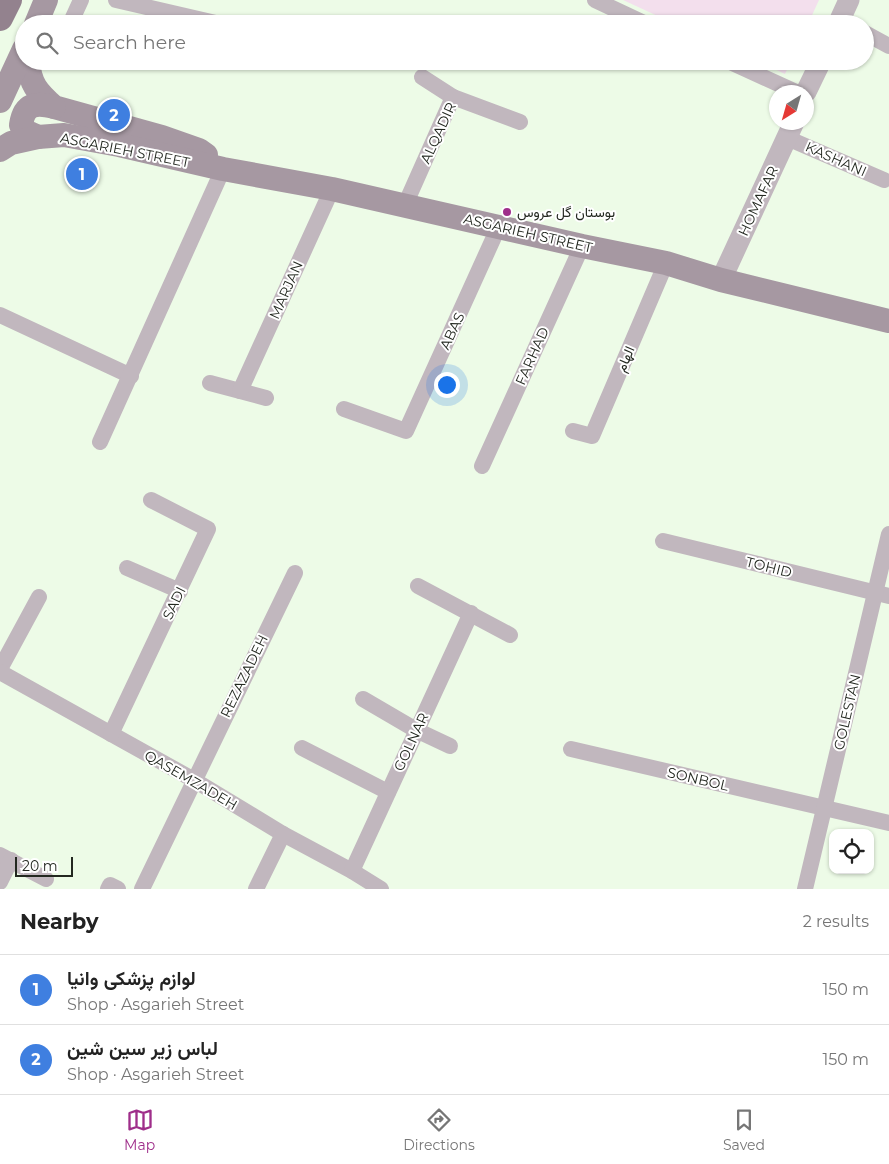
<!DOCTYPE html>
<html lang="en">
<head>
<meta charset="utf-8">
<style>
	:root { --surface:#fff; --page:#f6f6f6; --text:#222; --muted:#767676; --line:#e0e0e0; --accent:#9f2e8a }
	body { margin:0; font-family:Montserrat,Vazirmatn,sans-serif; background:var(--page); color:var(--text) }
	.controls { position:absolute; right:15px; bottom:15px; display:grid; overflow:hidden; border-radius:10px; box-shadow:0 1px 4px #0004 }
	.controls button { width:45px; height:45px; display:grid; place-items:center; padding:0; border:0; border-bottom:1px solid var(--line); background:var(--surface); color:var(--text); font:25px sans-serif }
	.compass { position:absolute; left:769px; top:85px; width:45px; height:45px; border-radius:50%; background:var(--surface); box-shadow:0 1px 4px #0004; rotate:217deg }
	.scale { position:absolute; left:15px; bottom:12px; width:58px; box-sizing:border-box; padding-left:5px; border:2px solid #232820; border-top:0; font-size:14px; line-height:18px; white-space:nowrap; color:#232820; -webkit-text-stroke:4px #fff; paint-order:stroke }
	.you { position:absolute; left:446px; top:384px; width:18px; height:18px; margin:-12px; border:4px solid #fff; border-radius:50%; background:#1a73e8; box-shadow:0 0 0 8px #1a73e833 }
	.badge { display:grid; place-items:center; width:32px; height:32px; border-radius:50%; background:var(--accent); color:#fff; font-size:16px; font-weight:700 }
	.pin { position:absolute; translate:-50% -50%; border:2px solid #fff; box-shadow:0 1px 5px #0006 }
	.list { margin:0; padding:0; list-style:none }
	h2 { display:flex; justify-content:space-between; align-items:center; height:65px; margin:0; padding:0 20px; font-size:21px }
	h2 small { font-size:16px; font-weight:400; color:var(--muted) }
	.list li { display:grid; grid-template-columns:32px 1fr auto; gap:15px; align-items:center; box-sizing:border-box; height:70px; padding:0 20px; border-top:1px solid var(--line) }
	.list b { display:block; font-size:19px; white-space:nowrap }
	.list p { margin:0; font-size:16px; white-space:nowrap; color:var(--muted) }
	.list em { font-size:16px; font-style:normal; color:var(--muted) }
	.icon { flex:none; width:28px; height:28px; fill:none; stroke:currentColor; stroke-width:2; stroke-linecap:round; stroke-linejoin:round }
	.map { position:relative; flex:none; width:889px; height:889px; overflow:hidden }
	.search { position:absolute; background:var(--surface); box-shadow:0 1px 4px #0004; left:15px; right:15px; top:15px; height:55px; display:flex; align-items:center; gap:12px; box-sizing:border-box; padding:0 18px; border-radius:28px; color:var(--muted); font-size:19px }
	.sheet { height:205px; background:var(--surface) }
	nav { display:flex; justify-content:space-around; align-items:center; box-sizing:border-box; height:70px; border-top:1px solid var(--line); background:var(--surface); font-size:14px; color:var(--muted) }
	nav a { display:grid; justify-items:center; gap:2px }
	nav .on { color:var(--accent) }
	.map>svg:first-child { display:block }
	.green { fill:#f3dfed }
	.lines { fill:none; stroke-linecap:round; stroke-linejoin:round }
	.minor { stroke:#c1b7be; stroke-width:16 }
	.tertiary { stroke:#c1b7be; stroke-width:21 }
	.secondary { stroke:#a698a2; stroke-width:24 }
	.primary { stroke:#93828e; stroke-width:26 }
	.poi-dot { fill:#9f2e8a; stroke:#fff; stroke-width:2 }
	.labels { text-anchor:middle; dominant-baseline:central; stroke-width:4; stroke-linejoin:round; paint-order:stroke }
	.street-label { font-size:14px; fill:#232820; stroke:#fff }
	.poi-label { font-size:14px; fill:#232820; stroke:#fff; text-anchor:start }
</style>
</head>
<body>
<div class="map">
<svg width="889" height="889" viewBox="0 0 889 889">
	<rect width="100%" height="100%" fill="#edfbe7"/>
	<!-- green -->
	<g class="green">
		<path d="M 623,0 L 819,0 L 808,24 L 675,24 Z"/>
		<path d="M 758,61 L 791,61 L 785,74 Z"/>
	</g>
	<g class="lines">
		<!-- minor -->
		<g class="minor">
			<path d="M 116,0 L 220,24"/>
			<path d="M 595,0 L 646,24"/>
			<path d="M 70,24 L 81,0"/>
			<path d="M 865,33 L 889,46"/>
			<path d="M 728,61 L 796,92"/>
			<path d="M 422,77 L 453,97"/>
			<path d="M 787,138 L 884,180"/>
			<path d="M 405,205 L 453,97 L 520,122"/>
			<path d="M 0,315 L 131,376"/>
			<path d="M 210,383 L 266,398"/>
			<path d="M 240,391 L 332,189"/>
			<path d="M 344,409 L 406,431 L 499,226"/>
			<path d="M 573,431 L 592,436 L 666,263"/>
			<path d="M 100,442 L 223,169"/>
			<path d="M 482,466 L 582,246"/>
			<path d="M 663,541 L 889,596"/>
			<path d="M 127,568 L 180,591"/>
			<path d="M 418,586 L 510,635"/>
			<path d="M 0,669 L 39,597"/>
			<path d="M 0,672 L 194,780 L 283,834 L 352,871 L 381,889"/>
			<path d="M 363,699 L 416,730 L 450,746"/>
			<path d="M 111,734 L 208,529 L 151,500"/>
			<path d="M 302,748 L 388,792"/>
			<path d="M 571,749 L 889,823"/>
			<path d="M 0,855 L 46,879"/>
			<path d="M 352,871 L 471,613"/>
			<path d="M 0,882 L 11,860"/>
			<path d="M 108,889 L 110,885 L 118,889"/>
			<path d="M 142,889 L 295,573"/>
			<path d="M 256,889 L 283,834"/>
			<path d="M 805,889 L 889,534"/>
		</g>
		<!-- tertiary -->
		<g class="tertiary">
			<path d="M 838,24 L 849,0"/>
			<path d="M 806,92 L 821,61"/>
			<path d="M 721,280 L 794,122"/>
		</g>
		<!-- secondary -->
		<g class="secondary">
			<path d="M 36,24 L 46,0"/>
			<path d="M 28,61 C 30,84 37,92 54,107 L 162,137 L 199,150 L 206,155"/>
			<path d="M 0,101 L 24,49"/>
			<path d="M 38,137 L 27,132 L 21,125 C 24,104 35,102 54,107"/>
			<path d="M 0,150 L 11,143 L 38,137 L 64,135 L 119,145 L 223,169 L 332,189 L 582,246 L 666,263 L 721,280 L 889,321"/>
		</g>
		<!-- primary -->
		<path class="primary" d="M 0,18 L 9,0"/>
	</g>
	<!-- markers -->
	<circle class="poi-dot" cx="507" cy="212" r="5"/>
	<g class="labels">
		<!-- street labels -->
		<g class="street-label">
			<text transform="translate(438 133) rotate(-65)">ALQADIR</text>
			<text transform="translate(125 150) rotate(11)">ASGARIEH STREET</text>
			<text transform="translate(836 159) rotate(24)">KASHANI</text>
			<text transform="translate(758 201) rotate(-65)">HOMAFAR</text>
			<text transform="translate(528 233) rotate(13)">ASGARIEH STREET</text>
			<text transform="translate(286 290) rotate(-66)">MARJAN</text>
			<text transform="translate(452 331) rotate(-65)">ABAS</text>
			<text transform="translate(532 356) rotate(-66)">FARHAD</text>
			<text transform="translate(625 359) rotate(-67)">الهام</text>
			<text transform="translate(769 567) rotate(14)">TOHID</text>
			<text transform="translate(174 603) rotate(-64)">SADI</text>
			<text transform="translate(244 676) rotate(-64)">REZAZADEH</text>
			<text transform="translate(847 712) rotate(-77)">GOLESTAN</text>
			<text transform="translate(411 742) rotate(-65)">GOLNAR</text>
			<text transform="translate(698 779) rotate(13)">SONBOL</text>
			<text transform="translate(191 780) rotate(30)">QASEMZADEH</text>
		</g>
		<!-- poi labels -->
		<g class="poi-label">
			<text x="517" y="212">بوستان گل عروس</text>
		</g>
	</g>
</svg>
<div class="controls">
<button><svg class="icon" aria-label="locate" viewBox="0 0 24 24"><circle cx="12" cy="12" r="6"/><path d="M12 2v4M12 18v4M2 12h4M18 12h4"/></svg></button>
</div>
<svg class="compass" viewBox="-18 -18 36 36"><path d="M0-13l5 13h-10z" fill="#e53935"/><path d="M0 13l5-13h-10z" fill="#767676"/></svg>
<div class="scale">20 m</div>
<div class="you"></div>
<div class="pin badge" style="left:82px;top:174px;background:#3f7fe0">1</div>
<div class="pin badge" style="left:114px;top:115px;background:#3f7fe0">2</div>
<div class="search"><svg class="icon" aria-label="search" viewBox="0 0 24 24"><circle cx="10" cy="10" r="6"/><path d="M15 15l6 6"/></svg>Search here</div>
</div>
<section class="sheet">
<h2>Nearby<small>2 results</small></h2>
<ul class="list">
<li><span class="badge" style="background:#3f7fe0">1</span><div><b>لوازم پزشکی وانیا</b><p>Shop · Asgarieh Street</p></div><em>150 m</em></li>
<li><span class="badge" style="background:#3f7fe0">2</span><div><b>لباس زیر سین شین</b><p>Shop · Asgarieh Street</p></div><em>150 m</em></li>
</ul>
</section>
<nav>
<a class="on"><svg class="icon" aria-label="map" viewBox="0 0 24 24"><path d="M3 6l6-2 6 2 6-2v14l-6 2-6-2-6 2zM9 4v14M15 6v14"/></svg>Map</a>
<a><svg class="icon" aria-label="directions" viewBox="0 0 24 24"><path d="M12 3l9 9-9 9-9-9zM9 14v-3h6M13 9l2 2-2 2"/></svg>Directions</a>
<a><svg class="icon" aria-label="saved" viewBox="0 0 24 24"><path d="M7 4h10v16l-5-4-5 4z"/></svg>Saved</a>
</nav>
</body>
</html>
